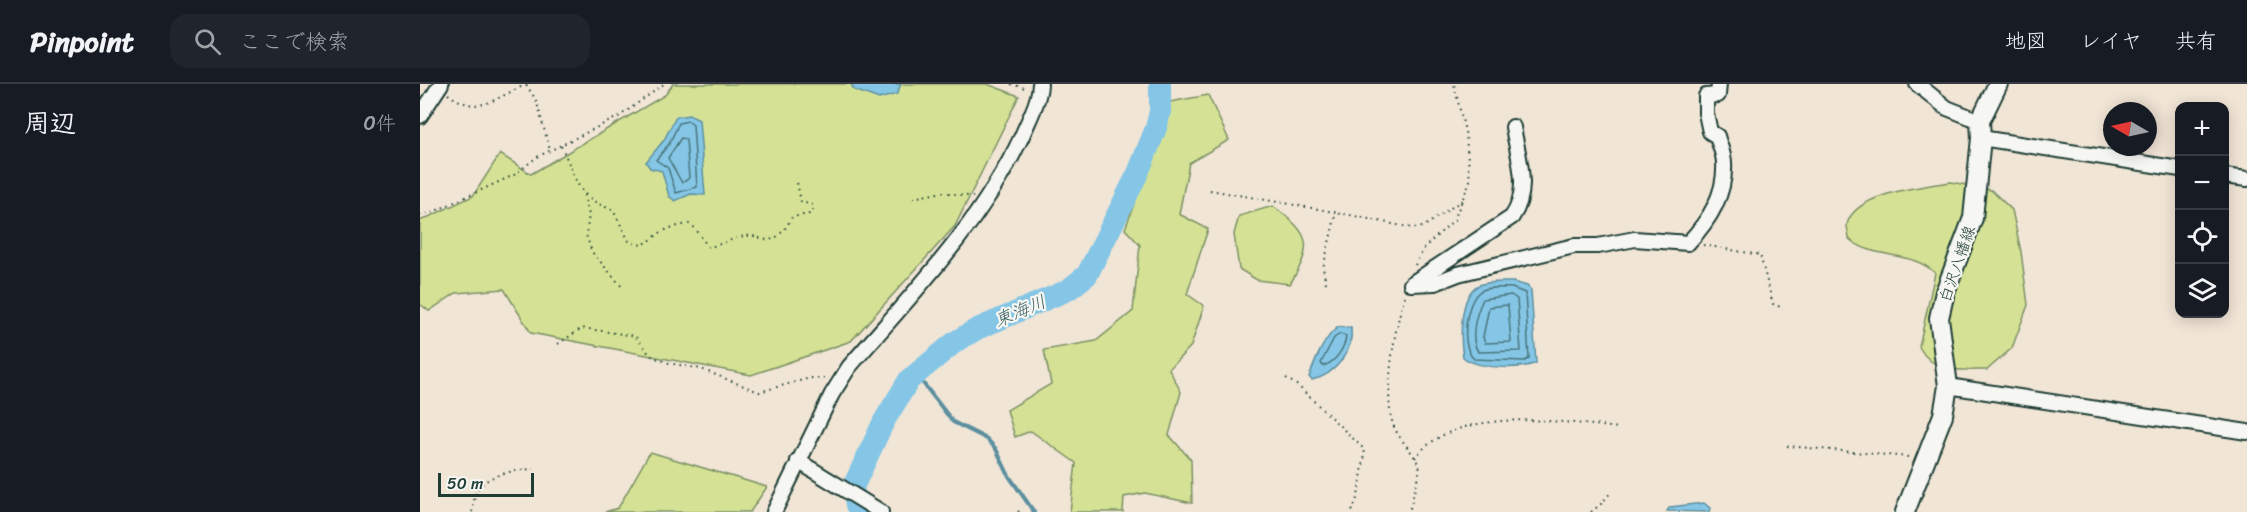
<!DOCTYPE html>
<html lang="ja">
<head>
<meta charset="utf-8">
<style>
	:root { --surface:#171b24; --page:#20242c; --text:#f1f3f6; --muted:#9ea1a6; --line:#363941 }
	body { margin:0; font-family:Sriracha,"Klee One",sans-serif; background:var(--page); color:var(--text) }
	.controls { position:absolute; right:18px; top:18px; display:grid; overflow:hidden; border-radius:12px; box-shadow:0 3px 15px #0003 }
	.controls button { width:54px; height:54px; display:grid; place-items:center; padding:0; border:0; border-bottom:2px solid var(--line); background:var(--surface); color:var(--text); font:30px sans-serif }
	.compass { position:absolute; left:1683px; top:18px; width:54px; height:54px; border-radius:50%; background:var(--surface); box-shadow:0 3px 15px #0003; rotate:279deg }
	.scale { position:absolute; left:18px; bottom:15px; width:96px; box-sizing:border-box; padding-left:6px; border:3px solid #1f3d34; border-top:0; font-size:16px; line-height:21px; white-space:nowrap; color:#1f3d34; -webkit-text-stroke:4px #f6f6f2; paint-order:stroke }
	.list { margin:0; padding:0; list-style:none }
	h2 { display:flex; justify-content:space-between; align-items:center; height:78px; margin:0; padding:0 24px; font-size:26px }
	h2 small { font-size:20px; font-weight:400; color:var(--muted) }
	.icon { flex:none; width:33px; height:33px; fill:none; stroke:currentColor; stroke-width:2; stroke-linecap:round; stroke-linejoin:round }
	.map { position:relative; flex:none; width:1827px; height:428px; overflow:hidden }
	header { display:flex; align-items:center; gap:36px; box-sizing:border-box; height:84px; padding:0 30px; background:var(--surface); border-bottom:2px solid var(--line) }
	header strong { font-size:28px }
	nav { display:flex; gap:33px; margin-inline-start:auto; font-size:21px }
	.search { width:420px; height:54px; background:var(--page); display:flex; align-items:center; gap:15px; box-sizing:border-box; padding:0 21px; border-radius:18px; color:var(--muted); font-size:22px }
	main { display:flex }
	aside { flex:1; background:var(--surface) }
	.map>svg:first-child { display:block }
	.green { fill:#d5e295; stroke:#7a9064; stroke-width:1.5 }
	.water { fill:#85c6e6; stroke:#5c8f9f; stroke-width:1.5 }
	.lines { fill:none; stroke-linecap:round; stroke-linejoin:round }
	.shore { stroke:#48747b; stroke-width:1.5 }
	.stream { stroke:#5c8f9f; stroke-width:4 }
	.river { stroke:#85c6e6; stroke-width:22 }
	.minor-casing { stroke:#1f3d34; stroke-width:18 }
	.major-casing { stroke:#1f3d34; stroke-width:22 }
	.path { stroke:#1f3d34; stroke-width:2; stroke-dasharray:1.5 4.5; stroke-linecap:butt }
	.minor { stroke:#f6f6f2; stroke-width:14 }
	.major { stroke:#f6f6f2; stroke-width:18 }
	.labels { text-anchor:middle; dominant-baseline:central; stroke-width:4.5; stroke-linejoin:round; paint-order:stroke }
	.street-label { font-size:16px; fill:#1f3d34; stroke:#f6f6f2 }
	.water-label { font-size:18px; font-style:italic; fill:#385f60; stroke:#f6f6f2 }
</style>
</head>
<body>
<header>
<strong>Pinpoint</strong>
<div class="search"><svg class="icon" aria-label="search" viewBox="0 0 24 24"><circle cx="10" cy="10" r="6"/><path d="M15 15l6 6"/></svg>ここで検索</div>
<nav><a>地図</a><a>レイヤ</a><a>共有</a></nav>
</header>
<main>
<aside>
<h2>周辺<small>0件</small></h2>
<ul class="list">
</ul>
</aside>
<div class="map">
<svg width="1827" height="428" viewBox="0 0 1827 428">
	<rect width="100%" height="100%" fill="#f1e5d6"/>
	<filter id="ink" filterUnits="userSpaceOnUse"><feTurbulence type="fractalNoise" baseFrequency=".0167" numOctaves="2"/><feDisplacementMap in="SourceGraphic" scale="12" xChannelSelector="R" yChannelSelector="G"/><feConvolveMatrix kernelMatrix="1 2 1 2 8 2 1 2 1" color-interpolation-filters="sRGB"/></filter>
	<g filter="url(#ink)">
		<!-- green -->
		<g class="green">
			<path d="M 253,0 L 567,0 L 599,12 L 535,142 L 431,257 L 331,291 L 111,249 L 84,205 L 36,209 L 9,227 L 0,220 L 0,137 L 53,112 L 80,70 L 111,90 L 245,11 Z"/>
			<path d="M 788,11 L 809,56 L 769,79 L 759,130 L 788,145 L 767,210 L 784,222 L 771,262 L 749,285 L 761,308 L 749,351 L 771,376 L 772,419 L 725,409 L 704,413 L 703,428 L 650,428 L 656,379 L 611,347 L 595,353 L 587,326 L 631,300 L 624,266 L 676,257 L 713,227 L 720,161 L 705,145 L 750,18 Z"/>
			<path d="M 1531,98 L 1571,106 L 1592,126 L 1601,168 L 1608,221 L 1592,264 L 1567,286 C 1539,286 1514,290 1499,263 L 1515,189 C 1492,166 1454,176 1429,155 C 1429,151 1427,145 1427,141 C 1433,109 1505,102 1531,98 Z"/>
			<path d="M 853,122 C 890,150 895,159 870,200 L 837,196 L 819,185 L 814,150 L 819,132 Z"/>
			<path d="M 230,368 L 347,403 L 330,428 L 185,428 L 198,424 Z"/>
		</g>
		<!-- water -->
		<g class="water">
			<path d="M 431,0 L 481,0 L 477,10 L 459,15 L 434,6 Z"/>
			<path d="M 269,31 L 279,36 L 285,111 L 271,110 L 255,117 L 249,112 L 242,87 L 230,84 L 226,78 L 244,56 L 256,33 Z"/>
			<path d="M 1093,198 L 1107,202 L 1111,206 L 1116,279 C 1100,286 1057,285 1043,273 C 1040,255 1039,210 1059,201 C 1068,197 1083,198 1093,198 Z"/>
			<path d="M 918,243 L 931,244 C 934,267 915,291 892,296 L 889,293 C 896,275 903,255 918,243 Z"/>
			<path d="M 1284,419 L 1290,424 L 1289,428 L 1247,427 L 1250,423 Z"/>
		</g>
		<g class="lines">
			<!-- shore -->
			<g class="shore">
				<path d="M 268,37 L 273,41 L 277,103 L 256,109 L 248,84 L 236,76 L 249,60 L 259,39 Z"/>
				<path d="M 261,54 L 266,55 L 269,94 L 262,99 L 248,74 Z"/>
				<path d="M 1092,204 L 1105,209 L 1109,275 L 1104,277 L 1054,275 C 1040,263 1045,220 1059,208 C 1066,202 1083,204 1092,204 Z"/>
				<path d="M 1091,211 L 1097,215 L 1101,267 L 1058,268 C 1049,253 1056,230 1063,215 Z"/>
				<path d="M 1088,221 L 1091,258 L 1065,259 L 1063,253 L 1069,223 Z"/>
				<path d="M 920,250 L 926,252 C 925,264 915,279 903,282 L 901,279 L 914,254 Z"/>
			</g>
			<!-- stream -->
			<path class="stream" d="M 496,290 L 533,338 L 567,355 L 576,365 L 589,392 L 614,428"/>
			<!-- river -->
			<path class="river" d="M 445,428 L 436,421 L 433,403 L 464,337 L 489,296 L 535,258 L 557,245 L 648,206 L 667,191 L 718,89 L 736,44 L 740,28 L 740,0"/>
			<!-- minor casing -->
			<g class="minor-casing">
				<g id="minor">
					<path d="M 1497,0 L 1527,24 L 1560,37"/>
					<path d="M 0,32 L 21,0"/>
					<path d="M 1093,43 C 1098,74 1111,105 1092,133 L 991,200 L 1015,199 L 1038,190 L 1154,162 L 1178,162 L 1215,155 L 1268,159 C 1289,137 1306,111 1304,79 C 1304,70 1299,60 1297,52 L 1290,48 L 1286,29 L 1286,12 L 1298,11 L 1299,0"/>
					<path d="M 1561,54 L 1760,85"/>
					<path d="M 1804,92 L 1827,95"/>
					<path d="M 1528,302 L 1827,348"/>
					<path d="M 378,377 L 461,428"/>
					<path d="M 354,428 L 412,310 L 429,283 C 493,209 560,141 602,52 C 609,35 619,18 620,0"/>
				</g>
			</g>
			<!-- major casing -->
			<g class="major-casing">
				<path id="major" d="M 1485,428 L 1523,331 L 1528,302 L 1519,234 L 1525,208 L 1553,134 L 1561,54 L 1560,37 L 1578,0"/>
			</g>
			<!-- path -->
			<g class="path">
				<path d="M 591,0 L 608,5"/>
				<path d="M 28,10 C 59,32 71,16 101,3 L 107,2 L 116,16 L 130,66"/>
				<path d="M 141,62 C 158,96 154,112 193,126 L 209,157 C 226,167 230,153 244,147 C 251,143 261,141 269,140 L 275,144 L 288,163 C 301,161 313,154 325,152 C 334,151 336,153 343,155 C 357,160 367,142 372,133 L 389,130 L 393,126 L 393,121 L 381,118 L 377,98"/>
				<path d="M 790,106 L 920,129"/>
				<path d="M 164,111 L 169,131 L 166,151 L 172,168 L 203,204"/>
				<path d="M 493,114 L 523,108 L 553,113"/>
				<path d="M 0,131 L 13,128 L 94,91 L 117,73 L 200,32 L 244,0"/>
				<path d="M 1283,161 L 1340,171 L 1353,220 L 1363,224"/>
				<path d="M 995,181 L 1005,163 L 1034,136 L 1050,97 L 1046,52 L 1034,0"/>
				<path d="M 906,199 L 903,184 L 915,134 L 920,129 L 992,144 L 1003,143 L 1044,115"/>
				<path d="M 985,212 C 975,239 964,309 972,337 C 977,356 995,367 1000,385 L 989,428"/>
				<path d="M 138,260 L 162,244 L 215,252 L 230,271 L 236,274 L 249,279 L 281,285 L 339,308 L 390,294 L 406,295"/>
				<path d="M 866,294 L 878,302 L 944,365 L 945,370 L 938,412 L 932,428"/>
				<path d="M 1367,362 L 1489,373"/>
				<path d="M 995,374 C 1036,320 1142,338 1200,344"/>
				<path d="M 52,428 C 53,422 54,414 56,409 C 63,390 96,386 113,385"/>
				<path d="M 598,428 L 599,427"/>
				<path d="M 1171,428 L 1181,420 L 1192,407"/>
			</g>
			<!-- minor -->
			<use href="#minor" class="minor"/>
			<!-- major -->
			<use href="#major" class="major"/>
		</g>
	</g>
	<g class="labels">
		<!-- street labels -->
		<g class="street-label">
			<text transform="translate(1537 180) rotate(-71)">白沢八幡線</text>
		</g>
		<!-- water labels -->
		<g class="water-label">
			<text transform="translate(600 227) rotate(-23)">東海川</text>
		</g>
	</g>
</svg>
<div class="controls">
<button>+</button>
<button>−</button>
<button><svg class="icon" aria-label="locate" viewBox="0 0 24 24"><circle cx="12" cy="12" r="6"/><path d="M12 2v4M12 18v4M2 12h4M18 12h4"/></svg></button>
<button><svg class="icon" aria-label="layers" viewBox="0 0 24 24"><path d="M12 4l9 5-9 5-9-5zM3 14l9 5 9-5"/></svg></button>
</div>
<svg class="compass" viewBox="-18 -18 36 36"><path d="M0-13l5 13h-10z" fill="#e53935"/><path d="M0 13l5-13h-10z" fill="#9ea1a6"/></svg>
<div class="scale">50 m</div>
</div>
</main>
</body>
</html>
